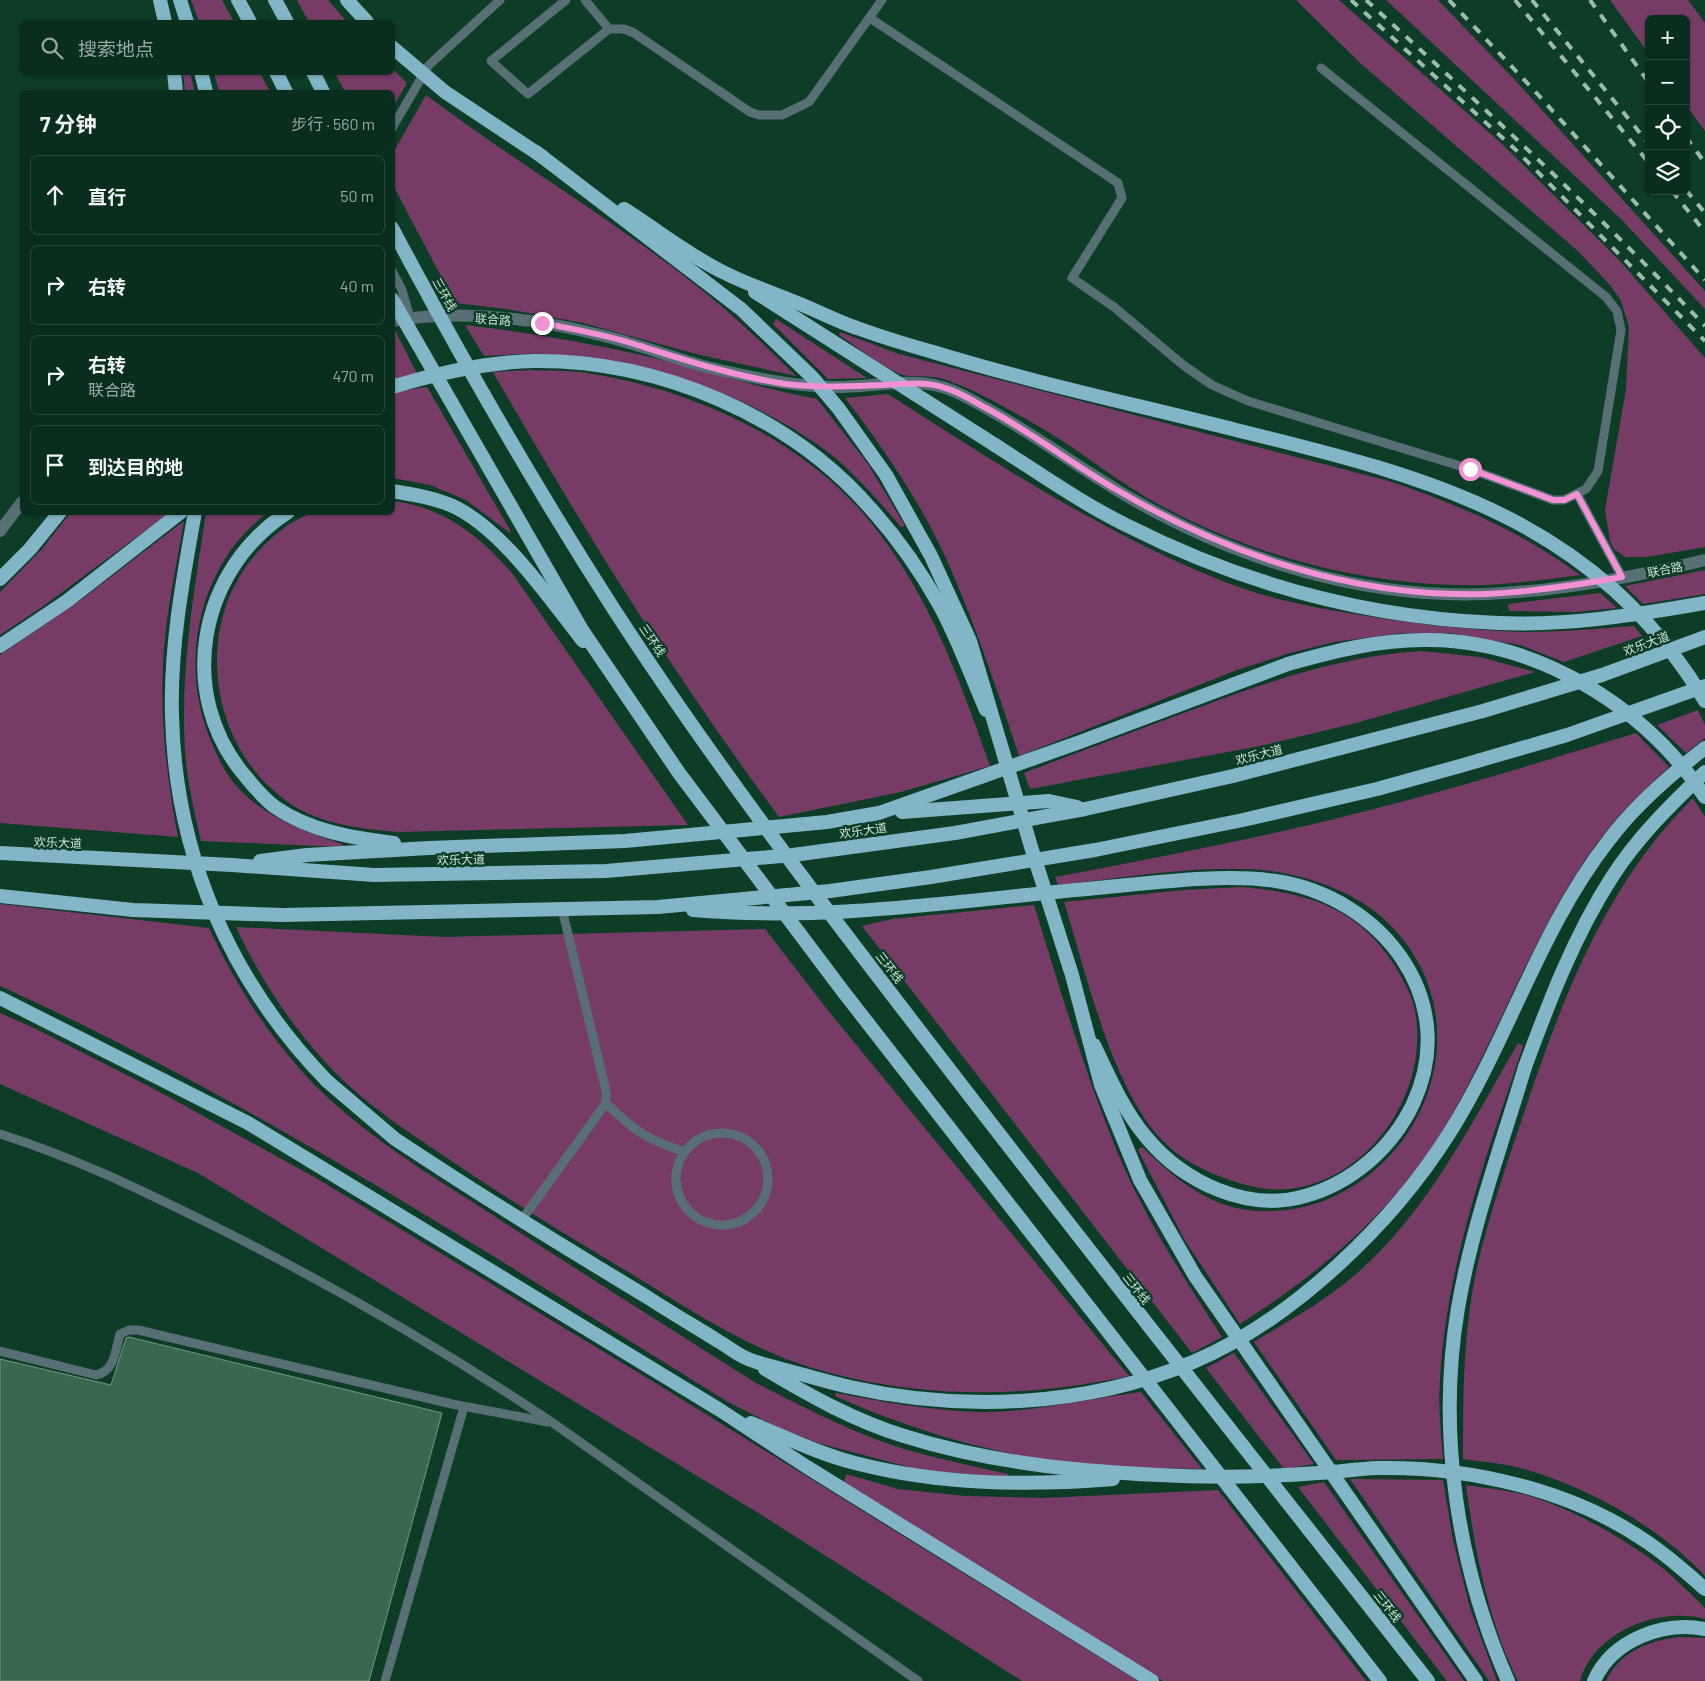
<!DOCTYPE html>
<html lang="zh">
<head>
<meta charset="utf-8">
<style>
	:root { --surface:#0a2e1d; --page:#183a2a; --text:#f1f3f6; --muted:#99a8a4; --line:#2a4a3b }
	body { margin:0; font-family:Barlow,"Noto Sans SC",sans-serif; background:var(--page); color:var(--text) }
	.controls { position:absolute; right:15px; top:15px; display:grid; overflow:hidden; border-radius:8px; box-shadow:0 1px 4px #0004 }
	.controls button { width:45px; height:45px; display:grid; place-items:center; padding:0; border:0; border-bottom:1px solid var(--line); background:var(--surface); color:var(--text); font:25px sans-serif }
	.stop { position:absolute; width:15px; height:15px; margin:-11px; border:4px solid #f391d5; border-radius:50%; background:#fff }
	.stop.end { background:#f391d5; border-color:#fff; box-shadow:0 1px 5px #0008 }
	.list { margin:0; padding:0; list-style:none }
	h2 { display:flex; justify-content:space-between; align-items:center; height:65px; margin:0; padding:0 20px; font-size:21px }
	h2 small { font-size:16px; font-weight:400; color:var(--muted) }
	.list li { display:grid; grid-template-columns:32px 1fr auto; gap:15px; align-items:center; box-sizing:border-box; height:80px; margin:0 10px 10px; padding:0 10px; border:1px solid var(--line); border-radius:8px }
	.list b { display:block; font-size:19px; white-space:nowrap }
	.list p { margin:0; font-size:16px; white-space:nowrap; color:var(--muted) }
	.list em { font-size:16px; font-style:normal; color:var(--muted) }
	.icon { flex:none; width:28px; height:28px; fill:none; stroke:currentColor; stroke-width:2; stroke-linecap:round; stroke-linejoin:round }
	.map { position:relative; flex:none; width:1705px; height:1681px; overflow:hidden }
	.search { position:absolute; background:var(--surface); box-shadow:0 1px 4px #0004; left:20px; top:20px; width:375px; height:55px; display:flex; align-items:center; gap:12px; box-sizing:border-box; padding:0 18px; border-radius:8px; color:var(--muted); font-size:19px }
	.panel { position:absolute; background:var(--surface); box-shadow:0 1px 4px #0004; left:20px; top:90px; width:375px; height:425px; border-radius:8px }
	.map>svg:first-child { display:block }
	.green { fill:#773c66 }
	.building { fill:#3a674f; stroke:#6d9b81 }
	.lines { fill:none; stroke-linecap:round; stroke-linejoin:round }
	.service { stroke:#596f76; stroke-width:9 }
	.minor { stroke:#596f76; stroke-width:12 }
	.trunk { stroke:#82b6c6; stroke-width:14 }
	.rail { stroke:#9ebcab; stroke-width:4; stroke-dasharray:9 9; stroke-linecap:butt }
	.trunk-bridge { stroke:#82b6c6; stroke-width:14 }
	.route { stroke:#f391d5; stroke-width:6 }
	.labels { text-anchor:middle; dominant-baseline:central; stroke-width:5; stroke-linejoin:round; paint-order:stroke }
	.street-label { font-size:12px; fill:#cde5d6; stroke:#0d3d27 }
</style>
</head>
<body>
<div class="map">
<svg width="1705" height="1681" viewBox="0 0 1705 1681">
	<rect width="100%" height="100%" fill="#0d3d27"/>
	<!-- green -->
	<g class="green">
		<path d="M 191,0 L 222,0 L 234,22 L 199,22 Z"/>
		<path d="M 297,0 L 328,0 L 347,22 L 309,22 Z"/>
		<path d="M 1296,0 L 1339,0 L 1501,143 L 1619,260 L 1705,358 L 1705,547 L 1647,557 L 1625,557 L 1614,549 L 1610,541 L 1605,510 L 1626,389 L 1629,326 L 1620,299 L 1609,284 L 1579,252 L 1359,62 Z"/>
		<path d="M 1386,0 L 1438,0 L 1514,79 L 1705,291 L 1705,309 L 1621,219 Z"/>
		<path d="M 1610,0 L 1688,0 L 1705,23 L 1705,131 L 1686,105 L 1686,19 L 1649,19 L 1649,54 Z"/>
		<path d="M 393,69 L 407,83 L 393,107 L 392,92 L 345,92 L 335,73 L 392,72 Z"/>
		<path d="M 183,73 L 190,73 L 195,92 L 185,92 Z"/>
		<path d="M 214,73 L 260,73 L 270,92 L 219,92 Z"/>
		<path d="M 426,95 C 515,162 611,218 698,287 C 733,315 765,345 796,376 L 696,354 L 583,323 L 507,309 L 455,303 L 393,185 L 393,153 Z"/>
		<path d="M 776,319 L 867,378 L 828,379 L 773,324 Z"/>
		<path d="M 465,325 C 527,332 589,343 650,357 C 706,371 760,388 817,399 L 868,464 L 905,526 L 901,527 C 878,500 853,471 824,449 C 746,393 641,357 544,354 C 524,353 504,355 484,356 Z"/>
		<path d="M 395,330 L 417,374 L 393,380 L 392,331 Z"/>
		<path d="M 840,332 L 899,354 L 1389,481 C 1457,504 1522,532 1580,575 C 1548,579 1516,584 1484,585 C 1370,588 1248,556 1149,499 C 1108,475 1072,444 1031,422 C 1004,407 969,386 940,378 C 928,375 912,378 900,374 C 882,367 856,346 839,335 Z"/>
		<path d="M 530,370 C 549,371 568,370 587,373 C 695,390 808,441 876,529 C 931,599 961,683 990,766 L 901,792 L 779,817 C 674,675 581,526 493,372 Z"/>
		<path d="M 427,387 L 510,530 L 510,533 L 466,500 L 430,485 L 393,478 L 392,392 Z"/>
		<path d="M 888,394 C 994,462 1106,535 1225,582 C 1268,599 1315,608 1361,615 C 1414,624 1468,630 1521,632 C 1559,632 1596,629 1634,626 L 1642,636 L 1564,662 L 1520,645 L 1450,633 L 1402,633 L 1334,642 L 1290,653 L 1237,670 L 1019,756 C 997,689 974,621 945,556 C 919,500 882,446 845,398 Z"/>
		<path d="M 393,501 C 443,507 480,536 512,573 L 688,825 L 398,832 C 356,828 314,824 280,796 C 208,739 195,625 255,555 C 271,537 290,520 313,513 C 328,509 374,512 392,512 Z"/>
		<path d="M 71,512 L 169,513 L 42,607 L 0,635 L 0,592 L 42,549 Z"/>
		<path d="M 206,513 L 267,513 C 197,566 177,667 213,746 C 220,763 229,779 241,791 C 269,819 306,832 342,844 L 344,847 L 201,841 C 194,811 187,781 185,751 C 180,670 194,591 206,513 Z"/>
		<path d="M 184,521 C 177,563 167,607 164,650 C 159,713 166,775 178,837 L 0,823 L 0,655 L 82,599 Z"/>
		<path d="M 1705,570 L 1705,594 L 1643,604 L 1625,586 Z"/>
		<path d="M 1600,593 L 1617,608 L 1575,612 L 1509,611 L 1508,604 Z"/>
		<path d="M 1422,651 L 1480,657 L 1535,672 L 1356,723 L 1265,745 L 1030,789 L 1024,773 C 1076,753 1128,734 1181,714 C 1259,685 1337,656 1422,651 Z"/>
		<path d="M 1698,710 L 1705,725 L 1705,738 L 1686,753 L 1657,725 Z"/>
		<path d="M 1636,733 L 1669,767 C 1648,786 1626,806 1608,829 C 1535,920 1501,1035 1441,1133 C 1392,1213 1318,1274 1240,1324 L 1184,1239 L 1138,1150 L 1142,1147 C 1165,1169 1187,1189 1217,1202 C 1252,1216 1292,1213 1326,1200 C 1439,1153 1479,1006 1384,919 C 1359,896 1322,881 1288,874 C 1222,860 1126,878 1058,885 L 1055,877 C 1161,857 1266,837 1370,810 C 1460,787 1548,760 1636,733 Z"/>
		<path d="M 1693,798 L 1705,817 L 1705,1576 C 1660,1527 1584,1485 1520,1468 C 1502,1463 1482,1462 1463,1459 C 1463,1400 1463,1341 1474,1282 C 1485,1227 1503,1175 1521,1122 C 1560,1004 1603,887 1693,798 Z"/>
		<path d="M 1243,887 C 1274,890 1308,895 1336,910 C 1359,922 1379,941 1393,963 C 1401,976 1410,991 1414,1006 C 1432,1084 1376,1174 1296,1188 C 1273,1192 1249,1187 1227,1179 C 1195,1168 1167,1151 1147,1122 C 1107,1065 1085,970 1064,902 L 1184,890 Z"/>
		<path d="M 0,904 L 209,928 C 233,979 262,1026 299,1068 C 350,1127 426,1172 491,1214 C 579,1271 667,1327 756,1383 C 805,1408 854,1434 907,1450 C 940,1459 974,1466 1008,1474 L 1008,1477 L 924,1471 L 818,1443 L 779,1428 L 728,1402 C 490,1255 255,1101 0,986 Z"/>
		<path d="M 1034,905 C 1060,989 1085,1074 1119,1156 C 1146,1220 1184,1278 1222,1337 L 1192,1353 L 862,926 L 892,919 Z"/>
		<path d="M 236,927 L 444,937 L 765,929 L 830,1013 L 1129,1376 C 1031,1397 932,1399 834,1374 C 754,1355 685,1306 615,1264 C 560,1231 506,1198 453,1162 C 416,1137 378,1113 346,1083 C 299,1038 263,985 236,927 Z"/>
		<path d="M 0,1013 L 36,1029 L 158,1091 L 316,1178 L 657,1384 L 1138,1681 L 1022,1681 L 768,1519 L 198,1173 L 0,1084 Z"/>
		<path d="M 1518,1043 L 1523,1046 C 1487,1154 1446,1265 1440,1380 C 1438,1406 1441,1433 1443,1459 L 1336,1460 L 1254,1342 C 1288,1321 1324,1302 1355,1275 C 1427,1213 1471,1124 1518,1043 Z"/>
		<path d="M 1234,1353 L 1314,1464 L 1284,1469 L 1206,1368 Z"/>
		<path d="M 1141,1392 L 1202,1469 C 1152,1467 1099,1469 1050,1461 C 975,1449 905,1427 835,1396 L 836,1393 C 883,1402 929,1410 977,1412 C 1031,1413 1087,1399 1141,1392 Z"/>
		<path d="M 846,1474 L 898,1489 L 966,1496 L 1043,1498 L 1218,1490 L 1366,1681 L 1163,1681 L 844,1482 Z"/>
		<path d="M 1350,1479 L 1443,1480 L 1453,1540 L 1470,1608 L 1497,1681 L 1489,1681 Z"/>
		<path d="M 1324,1482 L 1464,1681 L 1447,1681 L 1298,1487 Z"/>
		<path d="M 1466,1485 C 1485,1488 1507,1490 1526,1495 C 1568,1507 1612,1532 1648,1557 C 1668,1571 1687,1590 1705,1608 L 1705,1619 C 1659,1606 1593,1632 1580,1681 L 1518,1681 C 1488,1621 1475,1551 1466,1485 Z"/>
		<path d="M 1679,1637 L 1705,1638 L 1705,1681 L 1606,1681 C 1620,1651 1649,1641 1679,1637 Z"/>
	</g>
	<!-- building -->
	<path class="building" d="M 129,1337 L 442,1413 L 369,1681 L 0,1681 L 0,1359 L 111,1385 L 126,1338 Z"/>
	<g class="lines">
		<!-- service -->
		<g class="service">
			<path d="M 566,0 L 491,61 L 528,94 L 609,29 L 624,29 L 634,33 L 750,112 L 759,115 L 782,115 L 809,102 L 882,0"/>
			<path d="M 585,0 L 609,29"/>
			<path d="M 870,18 L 1118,183 L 1122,198 L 1072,278 L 1114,307 L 1183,365 L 1212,385 L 1248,401 L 1470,469 L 1553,500 L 1564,500 L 1586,489 L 1598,471 L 1621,330 L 1617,311 L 1606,297 L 1321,68"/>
			<path d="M 392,128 L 429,65 L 500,0"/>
			<path d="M 392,271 L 402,290 L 410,318"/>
			<path d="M 1577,494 L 1622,577"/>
			<path d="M 606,1103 C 634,1131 648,1140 685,1152"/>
			<circle cx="722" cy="1179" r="46"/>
			<path d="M 0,1134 C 74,1157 143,1191 212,1225 C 330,1284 443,1349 553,1423 L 918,1681"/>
			<path d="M 521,1221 L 606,1103 L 606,1091 L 562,909"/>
			<path d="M 0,1351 L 96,1375 C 115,1371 115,1351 120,1334 L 129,1330 L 138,1330 L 452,1404 L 548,1422"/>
			<path d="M 385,1681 L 464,1407"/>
		</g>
		<!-- minor -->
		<g class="minor">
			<path d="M 392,321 C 461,309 538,319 604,336 C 638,344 670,357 703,366 C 746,376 788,386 832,387 C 868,388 907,377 942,387 C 957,391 972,400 986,408 C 1036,435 1082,470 1132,499 C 1238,560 1363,599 1487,594 C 1560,591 1634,577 1705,560"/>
			<path d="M 0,531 L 22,502"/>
		</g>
		<!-- trunk -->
		<g class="trunk">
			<path d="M 160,0 L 165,22"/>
			<path d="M 180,0 L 187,22"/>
			<path d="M 238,0 L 250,22"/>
			<path d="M 275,0 L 287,22"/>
			<path d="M 347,0 L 367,22"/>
			<path d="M 174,72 L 176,92"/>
			<path d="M 201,72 L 206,92"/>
			<path d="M 276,72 L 286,92"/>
			<path d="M 313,72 L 323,92"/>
			<path d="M 392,387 C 438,373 487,362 534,361 C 659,360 790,415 872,510 C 898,539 921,572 940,606 C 958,639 971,676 986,710"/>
			<path d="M 995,445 C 1039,473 1081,503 1128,526 C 1243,584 1368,618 1498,623 C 1567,626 1637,615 1705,603"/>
			<path d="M 392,491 C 411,494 430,497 448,504 C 499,524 550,599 583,641"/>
			<path d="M 288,512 C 198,570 175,695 246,777 C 255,788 264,799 275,807 C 310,831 352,838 394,843"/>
			<path d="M 0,579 L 30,549 L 60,512"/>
			<path d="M 0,646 L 67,601 L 181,512"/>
			<path d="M 902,812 L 1049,801 L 1077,807"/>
			<path d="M 0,853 L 232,865 L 374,875 L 606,871 L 793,855 L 955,833 L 1085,809 L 1233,776 L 1483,711 L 1602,675 L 1705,637"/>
			<path d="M 260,861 L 307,855 L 429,848 L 625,841 L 827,822 L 879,813 L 1080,742 L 1288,664"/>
			<path d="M 0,896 L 133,910 L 282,915 L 658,907 L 830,891 L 931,877 L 1095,850 L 1243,820 L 1377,789 L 1460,766 L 1567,735 L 1705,686"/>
			<path d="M 693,910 C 828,922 963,900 1097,888 C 1152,883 1222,873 1276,881 C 1381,897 1462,999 1413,1104 C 1392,1148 1352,1183 1305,1196 C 1248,1213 1183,1182 1146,1137 C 1123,1110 1109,1076 1094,1045"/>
			<path d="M 0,998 L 248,1123 L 720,1410 L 807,1467 L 1152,1681"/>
			<path d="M 1525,1067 C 1549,1002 1574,936 1612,877 C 1637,838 1671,804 1705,772"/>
			<path d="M 327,1081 L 395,1139 L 421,1156 C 495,1205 571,1251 647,1297 C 670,1312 694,1326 718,1341 C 727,1346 736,1354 746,1358 C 756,1363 768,1365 778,1368 C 802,1374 826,1382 850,1387 C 962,1412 1086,1407 1193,1362 C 1293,1320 1393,1223 1450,1132 C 1509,1038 1540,928 1609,840 C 1635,805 1670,775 1705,748"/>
			<path d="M 765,1369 C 808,1395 855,1421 904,1436 C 987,1462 1072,1471 1159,1475 C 1211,1478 1265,1477 1318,1473 C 1338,1472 1357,1469 1377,1468 C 1468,1466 1572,1490 1647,1542 C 1668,1556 1687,1573 1705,1589"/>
			<path d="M 751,1423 C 785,1437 819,1454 855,1463 C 940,1485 1026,1486 1113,1479"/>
			<path d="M 1594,1681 C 1612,1640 1663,1621 1705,1629"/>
		</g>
		<!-- rail -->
		<g class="rail">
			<path d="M 1351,0 L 1517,151 L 1705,341"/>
			<path d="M 1366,0 C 1482,106 1597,212 1705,326"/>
			<path d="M 1449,0 L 1532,88 L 1705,280"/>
			<path d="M 1515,0 L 1649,163"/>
			<path d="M 1532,0 L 1649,144"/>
			<path d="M 1590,0 L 1649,83"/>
			<path d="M 1686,137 L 1705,163"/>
			<path d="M 1686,190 L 1705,213"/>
			<path d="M 1672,191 L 1705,232"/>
		</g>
		<!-- trunk-bridge -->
		<g class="trunk-bridge">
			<path d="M 392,47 L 445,92 L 543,157"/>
			<path d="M 536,152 L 741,309 L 812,377 L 839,409 L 886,475 L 931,556 L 970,641 L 1032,850 L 1072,975 L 1101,1085 L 1140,1180 L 1195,1276 L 1476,1681"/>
			<path d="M 624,209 C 656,229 694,259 727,274 C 749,285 773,293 795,302 C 816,310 836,321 857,328 C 882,337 908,345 933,352 C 1034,383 1138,405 1240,431 C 1433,478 1595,520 1705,701"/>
			<path d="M 392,228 C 461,358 534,485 613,608 C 716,767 831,916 946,1065 C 1105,1272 1267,1476 1428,1681"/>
			<path d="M 755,292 L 995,445"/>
			<path d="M 392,299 L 582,630 L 679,773 L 842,990 L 1380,1681"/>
			<path d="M 195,512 C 183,578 170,648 172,715 C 175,855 230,981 327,1081"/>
			<path d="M 1288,664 C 1334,651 1381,639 1429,640 C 1539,641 1645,707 1705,797"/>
			<path d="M 1508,1681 C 1457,1566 1437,1432 1458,1308 C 1472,1226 1501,1147 1525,1067"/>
		</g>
	</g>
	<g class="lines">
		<!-- route -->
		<path class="route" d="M 542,323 C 572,329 602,334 631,343 C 682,359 733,376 786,384 C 818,388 851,386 883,385 C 903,384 926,381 945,388 C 960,392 973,401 986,408 C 1031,432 1072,464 1117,490 C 1228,555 1355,598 1486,594 C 1532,592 1577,585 1622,577 L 1577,494 L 1564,500 L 1553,500 L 1470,469"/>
	</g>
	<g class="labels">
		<!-- street labels -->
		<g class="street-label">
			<text transform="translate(445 294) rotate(61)">三环线</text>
			<text transform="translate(493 319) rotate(4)">联合路</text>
			<text transform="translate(1665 569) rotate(-11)">联合路</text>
			<text transform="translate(653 640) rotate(56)">三环线</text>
			<text transform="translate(1646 643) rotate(-20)">欢乐大道</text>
			<text transform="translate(1259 754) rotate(-14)">欢乐大道</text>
			<text transform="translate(863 830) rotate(-8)">欢乐大道</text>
			<text transform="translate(58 842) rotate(2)">欢乐大道</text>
			<text transform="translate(461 859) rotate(-1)">欢乐大道</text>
			<text transform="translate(890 967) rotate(52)">三环线</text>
			<text transform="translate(1137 1288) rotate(52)">三环线</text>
			<text transform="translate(1388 1606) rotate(52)">三环线</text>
		</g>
	</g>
</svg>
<div class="controls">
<button>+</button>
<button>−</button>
<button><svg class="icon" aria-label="locate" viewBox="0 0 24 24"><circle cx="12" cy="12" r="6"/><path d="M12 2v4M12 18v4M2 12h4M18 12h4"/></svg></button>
<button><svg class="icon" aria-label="layers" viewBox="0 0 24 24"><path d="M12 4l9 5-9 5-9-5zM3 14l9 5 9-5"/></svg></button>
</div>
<div class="stop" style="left:1470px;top:469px"></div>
<div class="stop end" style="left:542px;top:323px"></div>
<div class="search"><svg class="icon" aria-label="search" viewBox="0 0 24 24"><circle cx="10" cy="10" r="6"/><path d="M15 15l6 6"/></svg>搜索地点</div>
<section class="panel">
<h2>7 分钟<small>步行 · 560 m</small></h2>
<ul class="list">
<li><svg class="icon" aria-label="ahead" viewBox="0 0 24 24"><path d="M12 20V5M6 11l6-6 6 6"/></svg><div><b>直行</b></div><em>50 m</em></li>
<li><svg class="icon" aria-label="right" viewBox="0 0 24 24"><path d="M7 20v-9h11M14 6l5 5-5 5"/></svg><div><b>右转</b></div><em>40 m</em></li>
<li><svg class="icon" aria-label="right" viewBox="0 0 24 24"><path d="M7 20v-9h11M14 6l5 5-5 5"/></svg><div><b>右转</b><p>联合路</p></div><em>470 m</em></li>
<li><svg class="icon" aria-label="arrive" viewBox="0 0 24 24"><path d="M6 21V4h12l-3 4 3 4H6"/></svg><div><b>到达目的地</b></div></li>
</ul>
</section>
</div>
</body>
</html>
